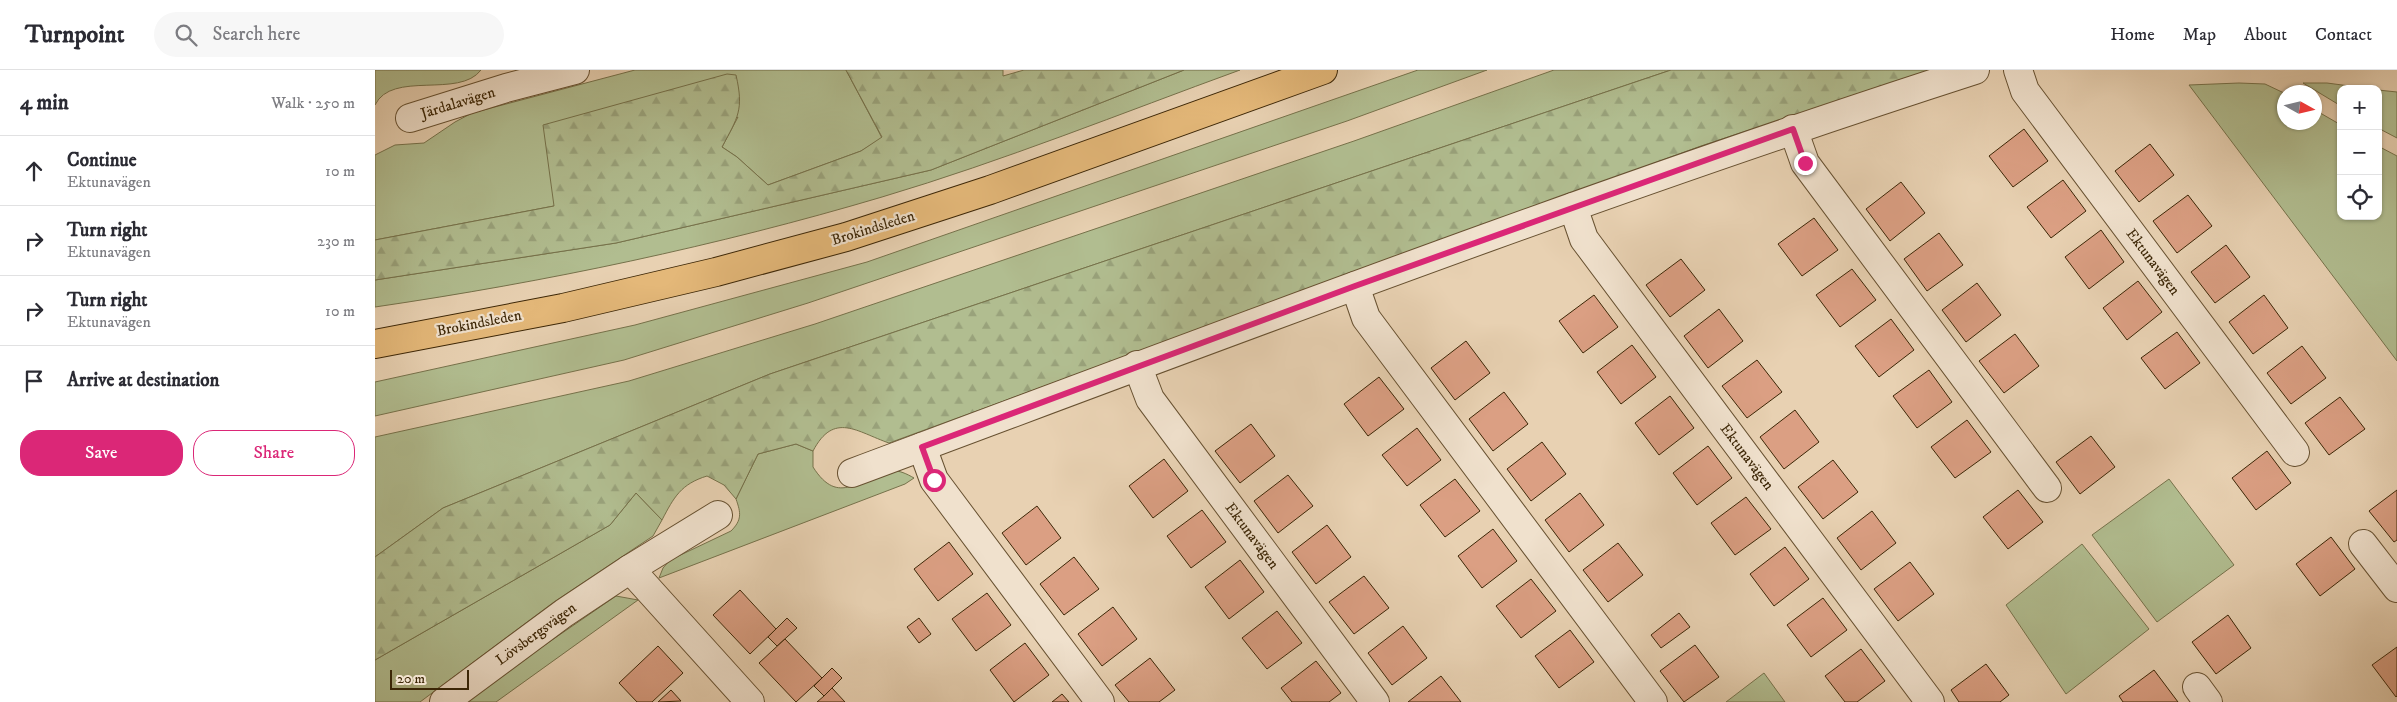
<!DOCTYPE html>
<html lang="en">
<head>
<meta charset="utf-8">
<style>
	:root { --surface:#fff; --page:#f7f7f7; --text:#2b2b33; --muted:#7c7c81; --line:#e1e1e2; --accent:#db2777 }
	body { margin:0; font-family:"IM FELL DW Pica",serif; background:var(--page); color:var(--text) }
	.controls { position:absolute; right:15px; top:15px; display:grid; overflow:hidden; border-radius:10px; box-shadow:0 1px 4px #0004 }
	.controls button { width:45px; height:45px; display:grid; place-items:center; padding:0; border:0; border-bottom:1px solid var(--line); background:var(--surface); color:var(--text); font:25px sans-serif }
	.compass { position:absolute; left:1902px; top:15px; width:45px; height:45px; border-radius:50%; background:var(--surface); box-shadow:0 1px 4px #0004; rotate:98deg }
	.scale { position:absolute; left:15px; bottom:12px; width:79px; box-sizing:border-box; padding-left:5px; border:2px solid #3c2606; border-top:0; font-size:14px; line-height:18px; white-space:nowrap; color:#3c2606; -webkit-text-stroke:4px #f0e1cd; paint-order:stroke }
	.stop { position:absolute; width:15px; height:15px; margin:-11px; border:4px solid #db2777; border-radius:50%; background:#fff }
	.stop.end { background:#db2777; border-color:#fff; box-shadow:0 1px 5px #0008 }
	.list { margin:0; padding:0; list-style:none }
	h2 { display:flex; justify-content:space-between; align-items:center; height:65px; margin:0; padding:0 20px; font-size:21px }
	h2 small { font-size:16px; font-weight:400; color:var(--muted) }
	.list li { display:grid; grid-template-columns:32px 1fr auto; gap:15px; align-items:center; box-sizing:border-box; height:70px; padding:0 20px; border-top:1px solid var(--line) }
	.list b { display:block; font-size:19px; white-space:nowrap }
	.list p { margin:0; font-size:16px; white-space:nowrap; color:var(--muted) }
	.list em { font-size:16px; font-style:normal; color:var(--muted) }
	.actions { display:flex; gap:10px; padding:15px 20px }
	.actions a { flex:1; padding:11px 0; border:1px solid var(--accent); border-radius:20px; text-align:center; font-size:18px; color:var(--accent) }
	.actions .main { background:var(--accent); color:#fff }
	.icon { flex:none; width:28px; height:28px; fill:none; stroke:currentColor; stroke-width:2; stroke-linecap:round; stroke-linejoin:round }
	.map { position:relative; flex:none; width:2022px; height:632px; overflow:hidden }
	header { display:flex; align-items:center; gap:30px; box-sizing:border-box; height:70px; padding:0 25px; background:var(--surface); border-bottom:1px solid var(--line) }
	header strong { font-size:24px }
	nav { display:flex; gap:28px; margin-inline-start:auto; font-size:18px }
	.search { width:350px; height:45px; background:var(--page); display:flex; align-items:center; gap:12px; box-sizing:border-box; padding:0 18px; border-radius:28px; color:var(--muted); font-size:19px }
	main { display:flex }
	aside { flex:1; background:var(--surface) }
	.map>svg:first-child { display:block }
	.grass { fill:#b1bd90; stroke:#76724b }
	.forest { fill:url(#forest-firs); stroke:#76724b }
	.building { fill:#db9f83; stroke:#3c2606 }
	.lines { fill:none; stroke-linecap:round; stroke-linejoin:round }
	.minor-casing { stroke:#675131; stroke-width:30 }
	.major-casing { stroke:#3c2606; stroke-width:30 }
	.minor { stroke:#f0e1cd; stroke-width:28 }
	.major { stroke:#e4b879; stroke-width:28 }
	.route { stroke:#db2777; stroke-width:6 }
	.labels { text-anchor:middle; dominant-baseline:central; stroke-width:4.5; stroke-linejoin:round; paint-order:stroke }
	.street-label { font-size:15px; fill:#3c2606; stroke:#f0e1cd }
</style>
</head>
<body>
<header>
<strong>Turnpoint</strong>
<div class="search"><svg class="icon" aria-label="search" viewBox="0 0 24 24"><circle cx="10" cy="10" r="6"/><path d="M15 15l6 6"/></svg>Search here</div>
<nav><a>Home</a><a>Map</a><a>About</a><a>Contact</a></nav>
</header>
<main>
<aside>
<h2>4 min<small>Walk · 250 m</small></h2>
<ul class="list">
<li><svg class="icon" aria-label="ahead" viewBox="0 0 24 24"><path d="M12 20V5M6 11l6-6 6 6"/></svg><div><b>Continue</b><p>Ektunavägen</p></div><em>10 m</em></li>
<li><svg class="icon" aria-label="right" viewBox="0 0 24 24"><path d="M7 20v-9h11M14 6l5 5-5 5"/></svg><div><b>Turn right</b><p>Ektunavägen</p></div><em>230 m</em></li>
<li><svg class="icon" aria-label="right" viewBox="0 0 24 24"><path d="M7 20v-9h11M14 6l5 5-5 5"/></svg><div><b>Turn right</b><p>Ektunavägen</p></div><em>10 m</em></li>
<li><svg class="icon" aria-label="arrive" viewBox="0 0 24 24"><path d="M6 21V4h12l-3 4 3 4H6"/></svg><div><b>Arrive at destination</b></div></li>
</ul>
<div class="actions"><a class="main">Save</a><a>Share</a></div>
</aside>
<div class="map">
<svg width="2022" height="632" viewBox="0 0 2022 632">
	<defs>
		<pattern id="forest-firs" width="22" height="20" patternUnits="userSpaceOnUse" patternTransform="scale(1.25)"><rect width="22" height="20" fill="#b1bd90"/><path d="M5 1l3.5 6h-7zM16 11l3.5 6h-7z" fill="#99a27b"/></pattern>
	</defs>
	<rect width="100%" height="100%" fill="#e8d1b2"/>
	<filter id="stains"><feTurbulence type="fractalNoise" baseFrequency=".004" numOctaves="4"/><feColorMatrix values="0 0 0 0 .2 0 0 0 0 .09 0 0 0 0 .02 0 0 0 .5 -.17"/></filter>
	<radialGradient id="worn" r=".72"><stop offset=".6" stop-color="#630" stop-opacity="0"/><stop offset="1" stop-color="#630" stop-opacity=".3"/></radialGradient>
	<!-- grass -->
	<g class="grass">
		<path d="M 0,0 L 106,0 C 84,29 17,0 0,35 Z"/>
		<path d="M 260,0 L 471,0 L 507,68 L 486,81 L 393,115 L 362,87 L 347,77 L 363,47 L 179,136 L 0,170 L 0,85 L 20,75 L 49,73 L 80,52 L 97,43 Z"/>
		<path d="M 809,0 L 865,0 C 747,43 628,91 507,127 C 342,176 171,212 0,237 L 0,210 L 241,173 L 556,100 Z"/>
		<path d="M 1043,0 L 1112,0 L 972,51 L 433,233 L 249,290 L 0,346 L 0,312 L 260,255 L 492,192 Z"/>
		<path d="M 1179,0 L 1296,0 L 395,304 L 68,438 L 0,487 L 0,367 L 254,311 L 440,254 L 979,71 Z"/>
		<path d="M 1864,13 L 1890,14 L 1909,23 L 1910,52 L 1940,52 L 1940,40 L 1966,55 L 1966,146 L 2003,146 L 2003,76 L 2022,86 L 2022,291 L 1814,15 Z"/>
		<path d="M 1928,13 L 1952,13 L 1997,19 L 1966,19 L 1966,36 Z"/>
		<path d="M 2003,20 L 2022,22 L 2022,68 L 2003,58 Z"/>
		<path d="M 421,374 L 438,381 L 438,397 C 464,438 484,407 517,401 C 524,400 532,404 539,408 L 530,414 L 284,508 L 288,498 L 295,490 L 356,461 C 367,450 366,443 361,429 L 383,384 Z"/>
		<path d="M 1794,409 L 1859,495 L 1782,552 L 1717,465 Z"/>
		<path d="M 261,423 L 287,450 L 278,466 L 179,532 L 45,632 L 0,632 L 0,590 L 235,455 Z"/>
		<path d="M 1707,474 L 1774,559 L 1691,624 L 1631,535 Z"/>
		<path d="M 241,526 L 263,530 L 121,632 L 92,632 L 142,594 Z"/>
		<path d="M 1389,603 L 1410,632 L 1351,632 Z"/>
	</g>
	<!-- forest -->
	<g class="forest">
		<path d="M 471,0 L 628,0 L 628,6 L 649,0 L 809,0 L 556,100 L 241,173 L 0,210 L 0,170 L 179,136 L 168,55 L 352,4 L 361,5 C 369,40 363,47 347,77 L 362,87 L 393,115 L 486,81 L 507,67 Z"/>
		<path d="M 1296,0 L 1557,0 L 1326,76 L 514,373 C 482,362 459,341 438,381 L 421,374 L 383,384 L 361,429 L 349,415 L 332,406 C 306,414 299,427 287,450 L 261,423 L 235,455 L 0,590 L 0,487 L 68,438 L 395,304 Z"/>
	</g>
	<!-- building -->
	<g class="building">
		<path d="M 1649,59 L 1673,91 L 1638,117 L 1614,86 Z"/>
		<path d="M 1775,74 L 1799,105 L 1764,132 L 1740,101 Z"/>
		<path d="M 1688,110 L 1711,141 L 1676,168 L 1652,137 Z"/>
		<path d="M 1526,112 L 1550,143 L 1515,171 L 1491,139 Z"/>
		<path d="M 1813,125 L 1837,156 L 1802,183 L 1778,151 Z"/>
		<path d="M 1439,148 L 1463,180 L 1427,206 L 1403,174 Z"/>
		<path d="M 1726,160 L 1749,192 L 1714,219 L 1690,187 Z"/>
		<path d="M 1564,163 L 1588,195 L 1552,221 L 1529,189 Z"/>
		<path d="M 1851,175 L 1875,207 L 1840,233 L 1816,202 Z"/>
		<path d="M 1306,189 L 1330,220 L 1295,247 L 1271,215 Z"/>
		<path d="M 1477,199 L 1501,230 L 1465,257 L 1441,225 Z"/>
		<path d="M 1763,211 L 1787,242 L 1752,270 L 1728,238 Z"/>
		<path d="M 1602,213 L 1626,245 L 1591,272 L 1567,240 Z"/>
		<path d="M 1219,225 L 1243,257 L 1208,283 L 1184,251 Z"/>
		<path d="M 1889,225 L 1913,258 L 1878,284 L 1854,252 Z"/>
		<path d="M 1344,239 L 1368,271 L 1333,298 L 1309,266 Z"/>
		<path d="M 1516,249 L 1539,280 L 1504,307 L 1480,276 Z"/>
		<path d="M 1802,262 L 1825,293 L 1790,319 L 1766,288 Z"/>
		<path d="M 1640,264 L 1664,296 L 1629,323 L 1604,291 Z"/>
		<path d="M 1091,271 L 1115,303 L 1080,330 L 1056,298 Z"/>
		<path d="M 1257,275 L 1281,307 L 1246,334 L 1222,302 Z"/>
		<path d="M 1927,276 L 1951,308 L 1916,334 L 1892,303 Z"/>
		<path d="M 1382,290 L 1407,322 L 1372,348 L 1347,316 Z"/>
		<path d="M 1554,300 L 1577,332 L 1542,358 L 1518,326 Z"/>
		<path d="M 1004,307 L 1029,339 L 993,366 L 969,334 Z"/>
		<path d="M 1129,322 L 1153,354 L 1118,381 L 1094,349 Z"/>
		<path d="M 1295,326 L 1319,358 L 1284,385 L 1260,353 Z"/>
		<path d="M 1965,327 L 1990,359 L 1954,385 L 1930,353 Z"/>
		<path d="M 1420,340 L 1444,372 L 1409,399 L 1385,367 Z"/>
		<path d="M 1592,350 L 1616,382 L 1580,408 L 1556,377 Z"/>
		<path d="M 876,354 L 900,386 L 865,413 L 840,381 Z"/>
		<path d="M 1042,358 L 1066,390 L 1032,416 L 1007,385 Z"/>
		<path d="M 1716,366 L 1740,397 L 1705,424 L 1681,392 Z"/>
		<path d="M 1167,372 L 1191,404 L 1156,431 L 1132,399 Z"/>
		<path d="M 1333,376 L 1357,408 L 1322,435 L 1298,403 Z"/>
		<path d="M 1892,381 L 1916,413 L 1881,440 L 1857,408 Z"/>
		<path d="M 789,389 L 813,421 L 778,448 L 754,416 Z"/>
		<path d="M 1458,390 L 1483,422 L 1448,449 L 1423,417 Z"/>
		<path d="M 913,405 L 938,436 L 903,463 L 879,431 Z"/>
		<path d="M 1080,409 L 1105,441 L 1070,467 L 1045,435 Z"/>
		<path d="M 1643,420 L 1668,452 L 1633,479 L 1608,447 Z"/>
		<path d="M 2022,420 L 2022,470 L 2019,472 L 1994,441 Z"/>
		<path d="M 1205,423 L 1229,455 L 1194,482 L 1170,450 Z"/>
		<path d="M 1371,427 L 1396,459 L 1360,485 L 1336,453 Z"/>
		<path d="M 662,436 L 686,468 L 651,495 L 627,463 Z"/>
		<path d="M 827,440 L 851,472 L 816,498 L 792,466 Z"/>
		<path d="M 1497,441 L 1521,473 L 1486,500 L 1462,468 Z"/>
		<path d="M 952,455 L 976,487 L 941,514 L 917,482 Z"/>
		<path d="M 1118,459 L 1142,491 L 1107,518 L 1083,486 Z"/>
		<path d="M 1956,467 L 1980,499 L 1945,526 L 1921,494 Z"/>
		<path d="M 574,472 L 598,504 L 563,531 L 539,499 Z"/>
		<path d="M 1243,473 L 1268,505 L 1233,532 L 1208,500 Z"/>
		<path d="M 1410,477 L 1434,509 L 1399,536 L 1375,504 Z"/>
		<path d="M 699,487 L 724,519 L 689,545 L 665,514 Z"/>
		<path d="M 865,490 L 889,522 L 854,549 L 830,517 Z"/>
		<path d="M 1535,492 L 1559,524 L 1523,551 L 1499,519 Z"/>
		<path d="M 989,506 L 1014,538 L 979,564 L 954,532 Z"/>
		<path d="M 1156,509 L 1181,541 L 1146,568 L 1121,536 Z"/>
		<path d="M 365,520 L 401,559 L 375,584 L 338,545 Z"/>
		<path d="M 612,523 L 636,555 L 601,581 L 577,549 Z"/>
		<path d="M 1448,528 L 1472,560 L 1436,587 L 1412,555 Z"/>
		<path d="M 738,537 L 762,569 L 727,596 L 703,564 Z"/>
		<path d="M 902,541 L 927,573 L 892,599 L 867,568 Z"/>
		<path d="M 1304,543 L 1315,557 L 1286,578 L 1276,565 Z"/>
		<path d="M 1853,545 L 1876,578 L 1841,604 L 1817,572 Z"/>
		<path d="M 412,548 L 422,558 L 402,576 L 393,567 Z"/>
		<path d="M 544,548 L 556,564 L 544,573 L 532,557 Z"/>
		<path d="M 1028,556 L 1052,588 L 1017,615 L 993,583 Z"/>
		<path d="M 1195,560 L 1219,592 L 1184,618 L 1160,586 Z"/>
		<path d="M 410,569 L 447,608 L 421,632 L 384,593 Z"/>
		<path d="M 650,573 L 674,605 L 639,632 L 615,600 Z"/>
		<path d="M 1320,575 L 1344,607 L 1309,632 L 1285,601 Z"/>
		<path d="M 283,576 L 308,603 L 277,632 L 262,632 L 244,613 Z"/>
		<path d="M 2022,577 L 2022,626 L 2021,627 L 1997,595 Z"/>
		<path d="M 1486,579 L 1510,611 L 1482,632 L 1470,632 L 1450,606 Z"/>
		<path d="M 775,588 L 800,620 L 784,632 L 754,632 L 740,615 Z"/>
		<path d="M 941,591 L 966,623 L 954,632 L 917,632 L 906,618 Z"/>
		<path d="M 1611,594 L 1634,625 L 1625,632 L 1584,632 L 1576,620 Z"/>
		<path d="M 457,598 L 467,608 L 449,626 L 439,616 Z"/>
		<path d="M 1779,600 L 1803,632 L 1748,632 L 1744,626 Z"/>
		<path d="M 1066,606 L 1086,632 L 1033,632 Z"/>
		<path d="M 457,618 L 470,632 L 442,632 L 449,626 Z"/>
		<path d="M 296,620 L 306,631 L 283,632 Z"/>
		<path d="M 687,624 L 694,632 L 677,632 Z"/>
	</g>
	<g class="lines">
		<!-- minor casing -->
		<g class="minor-casing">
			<g id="minor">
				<path d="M 1643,0 L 1650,21 L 1920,382"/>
				<path d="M 35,48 L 131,18 L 200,0"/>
				<path d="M 1418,59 L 1430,93 L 1672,418"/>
				<path d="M 1198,137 L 1209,169 L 1555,632"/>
				<path d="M 980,216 L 991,248 L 1278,632"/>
				<path d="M 762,295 L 775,329 L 1000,632"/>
				<path d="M 547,377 L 559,410 L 725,632"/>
				<path d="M 477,403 C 850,264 1221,122 1600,0"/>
				<path d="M 1988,474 L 2022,518"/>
				<path d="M 255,499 L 375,632"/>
				<path d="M 1822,617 L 1833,632"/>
				<path d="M 69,632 L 189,543 L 255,499 L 343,445"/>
			</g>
		</g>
		<!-- major casing -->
		<g class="major-casing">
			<path id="major" d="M 0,274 L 188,238 L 341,202 L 471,167 L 615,120 L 948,0"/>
		</g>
		<!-- minor -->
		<use href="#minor" class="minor"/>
		<!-- major -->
		<use href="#major" class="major"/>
	</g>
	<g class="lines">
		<!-- route -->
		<path class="route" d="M 559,410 L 547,377 L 980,216 L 1418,59 L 1430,93"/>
	</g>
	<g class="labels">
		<!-- street labels -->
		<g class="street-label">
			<text transform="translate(83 33) rotate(-17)">Järdalavägen</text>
			<text transform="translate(498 158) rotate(-17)">Brokindsleden</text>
			<text transform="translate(1778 192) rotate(53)">Ektunavägen</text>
			<text transform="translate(104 253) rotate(-11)">Brokindsleden</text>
			<text transform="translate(1372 387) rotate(53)">Ektunavägen</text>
			<text transform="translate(877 466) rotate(53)">Ektunavägen</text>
			<text transform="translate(161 564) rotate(-36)">Lövsbergsvägen</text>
		</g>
	</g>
	<rect width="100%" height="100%" filter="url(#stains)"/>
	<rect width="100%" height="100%" fill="url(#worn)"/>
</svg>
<div class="controls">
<button>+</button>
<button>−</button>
<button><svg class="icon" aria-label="locate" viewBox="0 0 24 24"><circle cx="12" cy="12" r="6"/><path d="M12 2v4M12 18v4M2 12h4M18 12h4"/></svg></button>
</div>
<svg class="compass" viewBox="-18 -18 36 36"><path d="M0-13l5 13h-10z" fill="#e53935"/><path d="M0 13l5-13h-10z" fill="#7c7c81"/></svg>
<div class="scale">20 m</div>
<div class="stop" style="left:559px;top:410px"></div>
<div class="stop end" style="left:1430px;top:93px"></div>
</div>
</main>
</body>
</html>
